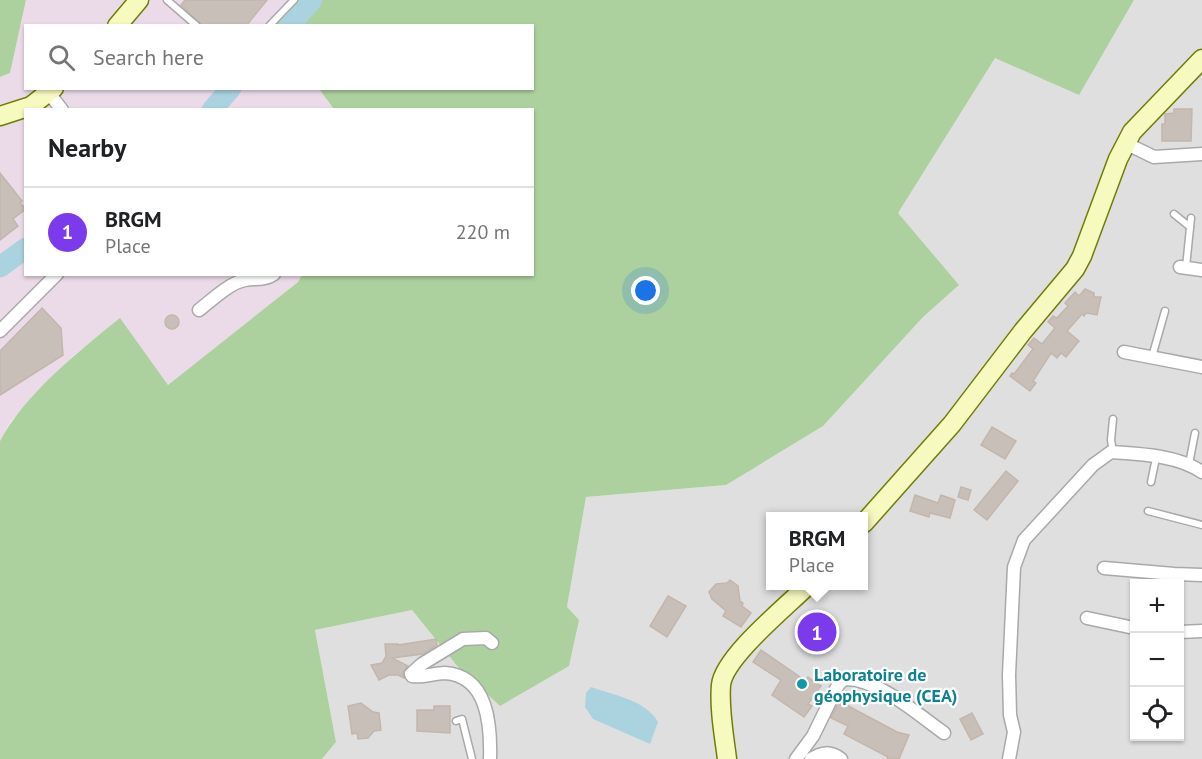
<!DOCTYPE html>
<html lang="en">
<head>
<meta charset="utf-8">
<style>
	:root { --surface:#fff; --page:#f6f6f6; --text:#202124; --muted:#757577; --line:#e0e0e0; --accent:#7c3aed }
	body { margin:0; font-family:"PT Sans",sans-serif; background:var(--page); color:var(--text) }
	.controls { position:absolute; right:18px; bottom:18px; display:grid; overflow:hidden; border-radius:0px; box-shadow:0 2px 4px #0004 }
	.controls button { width:54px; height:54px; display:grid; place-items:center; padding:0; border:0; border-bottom:2px solid var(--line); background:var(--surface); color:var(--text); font:30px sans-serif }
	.you { position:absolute; left:646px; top:291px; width:21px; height:21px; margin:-15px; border:4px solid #fff; border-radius:50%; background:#1a73e8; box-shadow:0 0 0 9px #1a73e833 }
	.badge { display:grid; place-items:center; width:39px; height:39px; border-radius:50%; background:var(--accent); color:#fff; font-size:20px; font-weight:700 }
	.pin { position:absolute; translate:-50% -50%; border:3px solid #fff; box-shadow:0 2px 6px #0006 }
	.popup { position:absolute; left:766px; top:512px; width:102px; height:78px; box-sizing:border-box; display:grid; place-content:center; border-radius:0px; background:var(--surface); filter:drop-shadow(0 2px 4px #0005); font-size:20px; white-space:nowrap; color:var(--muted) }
	.popup b { font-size:22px; color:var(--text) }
	.popup::after { content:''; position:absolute; left:50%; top:100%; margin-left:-12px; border:12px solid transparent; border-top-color:var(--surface) }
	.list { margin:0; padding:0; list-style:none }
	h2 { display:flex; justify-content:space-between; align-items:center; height:78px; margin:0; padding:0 24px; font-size:26px }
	h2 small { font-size:20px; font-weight:400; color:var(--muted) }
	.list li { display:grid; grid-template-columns:39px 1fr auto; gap:18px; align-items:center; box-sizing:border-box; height:90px; padding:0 24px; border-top:2px solid var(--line) }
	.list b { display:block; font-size:22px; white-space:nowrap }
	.list p { margin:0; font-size:20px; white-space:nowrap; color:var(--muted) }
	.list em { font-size:20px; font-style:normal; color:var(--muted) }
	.icon { flex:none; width:33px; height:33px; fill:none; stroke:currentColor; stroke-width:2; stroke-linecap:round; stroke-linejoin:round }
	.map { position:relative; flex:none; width:1202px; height:759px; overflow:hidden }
	.search { position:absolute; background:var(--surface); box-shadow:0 2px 4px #0004; left:24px; top:24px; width:510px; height:66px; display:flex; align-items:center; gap:15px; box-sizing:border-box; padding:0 21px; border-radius:0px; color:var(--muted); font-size:22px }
	.panel { position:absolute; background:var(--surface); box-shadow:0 2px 4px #0004; left:24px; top:108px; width:510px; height:168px; border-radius:0px }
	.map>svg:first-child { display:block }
	.residential { fill:#e0dfdf; fill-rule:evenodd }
	.industrial { fill:#ebdbe8 }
	.forest { fill:#add19e }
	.water { fill:#aad3df }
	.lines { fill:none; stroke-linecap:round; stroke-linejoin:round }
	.river { stroke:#aad3df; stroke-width:21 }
	.building { fill:#c7bfb8; stroke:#c4b6ab; stroke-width:1.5 }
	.lane-casing { stroke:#a9a9a9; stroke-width:9 }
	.street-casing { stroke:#a9a9a9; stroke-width:15 }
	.secondary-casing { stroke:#707d05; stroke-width:21 }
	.lane { stroke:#fff; stroke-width:6 }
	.street { stroke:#fff; stroke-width:12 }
	.secondary { stroke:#f7fabf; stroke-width:18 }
	.culture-dot { fill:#0f9aa8; stroke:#fff; stroke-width:2 }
	.labels { text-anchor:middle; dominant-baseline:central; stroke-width:4.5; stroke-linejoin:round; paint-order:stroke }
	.culture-label { font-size:18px; font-weight:bold; fill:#0d838f; stroke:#fff; text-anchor:start }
</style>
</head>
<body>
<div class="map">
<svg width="1202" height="759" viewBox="0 0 1202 759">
	<rect width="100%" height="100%" fill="#f2efe9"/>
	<!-- residential -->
	<path class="residential" d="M 1134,0 L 1202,0 L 1202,759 L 322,759 L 336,742 L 315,630 L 412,610 L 458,667 L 567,607 L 586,497 L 726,485 L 958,286 L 897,213 L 995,57 L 1078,94 ZM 770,516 L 864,516 L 864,586 L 770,586 ZM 1134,584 L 1180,584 L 1180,736 L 1134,736 Z"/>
	<!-- industrial -->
	<path class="industrial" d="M 26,0 L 298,0 L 274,25 L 26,26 L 26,88 L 319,89 L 334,109 L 26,110 L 26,274 L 302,275 L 298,282 L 168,385 L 119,319 L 73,356 L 11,421 L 0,441 L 0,77 L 10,73 Z"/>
	<!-- forest -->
	<g class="forest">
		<path d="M 0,0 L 26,0 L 10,73 L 0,77 Z"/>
		<path d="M 298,0 L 1134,0 L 1079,95 L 995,58 L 898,213 L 959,285 L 923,317 L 823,426 L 726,485 L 586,497 L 567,607 L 579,620 L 569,666 L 500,706 L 458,667 L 412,610 L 315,630 L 336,742 L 322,759 L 0,759 L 0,441 C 25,394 79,351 120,318 L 168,385 L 298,282 L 302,275 L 532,274 L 532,110 L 334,109 L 319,89 L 532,88 L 532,26 L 274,25 Z"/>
	</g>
	<!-- water -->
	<path class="water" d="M 591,687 C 613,695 646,700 658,722 L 650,744 L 593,719 L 585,707 L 586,693 Z"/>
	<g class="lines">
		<!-- river -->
		<g class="river">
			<path d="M 289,26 L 312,0"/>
			<path d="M 212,110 L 231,88"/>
			<path d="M 0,267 L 26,248"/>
		</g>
	</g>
	<!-- building -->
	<g class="building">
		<path d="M 185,0 L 267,0 L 246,26 L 202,26 L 181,5 Z"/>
		<path d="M 1174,109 L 1192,109 L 1191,141 L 1162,141 L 1162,124 L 1165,124 L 1165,114 L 1174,113 Z"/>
		<path d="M 0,173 L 22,201 L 20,203 L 26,209 L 13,219 L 18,226 L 0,240 Z"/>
		<path d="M 1085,289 L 1094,293 L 1094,297 L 1101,297 L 1097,315 L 1086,313 L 1084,316 L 1082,314 L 1067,331 L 1079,341 L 1066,357 L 1061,353 L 1057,358 L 1051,353 L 1033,381 L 1036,383 L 1030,391 L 1010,376 L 1012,373 L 1014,374 L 1033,349 L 1028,345 L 1034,338 L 1042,344 L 1055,328 L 1048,322 L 1053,316 L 1057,318 L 1068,306 L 1065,303 L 1075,292 L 1079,296 Z"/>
		<path d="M 42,308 L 61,328 L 63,355 L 0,395 L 0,351 Z"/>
		<circle cx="172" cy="322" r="7"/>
		<path d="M 992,427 L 1016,441 L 1005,459 L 981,445 Z"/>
		<path d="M 1006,471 L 1018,481 L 987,520 L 974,510 Z"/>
		<path d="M 961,487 L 971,490 L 968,500 L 958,497 Z"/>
		<path d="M 915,495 L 938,503 L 941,495 L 955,500 L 950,518 L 930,513 L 929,517 L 910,511 Z"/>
		<path d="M 730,580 L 738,586 L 740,601 L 743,603 L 742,606 L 751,613 L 741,627 L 723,616 L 726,611 L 712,599 L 709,592 L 716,584 L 727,583 Z"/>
		<path d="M 668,596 L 686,606 L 667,637 L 650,626 Z"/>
		<path d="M 806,617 L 834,636 L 828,646 L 800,627 Z"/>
		<path d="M 436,639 L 437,645 L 423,654 L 392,658 L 408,666 L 403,672 L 404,678 L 398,675 L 389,675 L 379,680 L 371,665 L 382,663 L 386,656 L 385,644 L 398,644 L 398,645 Z"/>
		<path d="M 761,650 L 806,681 L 808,677 L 821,686 L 808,704 L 812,706 L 804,717 L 772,695 L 781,680 L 753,662 Z"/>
		<path d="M 839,701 L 897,732 L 909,735 L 899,759 L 887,759 L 888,757 L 844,734 L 848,726 L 831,718 Z"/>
		<path d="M 361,703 L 373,712 L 379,713 L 381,730 L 374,731 L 368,738 L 358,739 L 357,733 L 352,734 L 348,706 Z"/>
		<path d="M 434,706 L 450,706 L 450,733 L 417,731 L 417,710 L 434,710 Z"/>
		<path d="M 972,713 L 983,734 L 971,740 L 960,719 Z"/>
	</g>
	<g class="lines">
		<!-- lane casing -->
		<g class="lane-casing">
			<g id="lane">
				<path d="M 167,0 L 197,26"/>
				<path d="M 269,26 L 294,0"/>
				<path d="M 1174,214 L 1190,227"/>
				<path d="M 1186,267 L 1191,218"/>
				<path d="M 1152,357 L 1165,311"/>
				<path d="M 1113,419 L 1111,440 L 1113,452"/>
				<path d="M 1189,464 L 1195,433"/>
				<path d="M 1151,482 L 1156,458"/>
				<path d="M 1148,511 L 1202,525"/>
				<path d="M 456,721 L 462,719 L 472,759"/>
			</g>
		</g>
		<!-- street casing -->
		<g class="street-casing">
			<g id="street">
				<path d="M 49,93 L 62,110"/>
				<path d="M 1125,143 L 1154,157 L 1202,154"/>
				<path d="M 1180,267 L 1202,270"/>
				<path d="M 199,310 C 212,300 229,283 245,280 C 255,278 264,281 274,274"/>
				<path d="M 0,331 L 57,274"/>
				<path d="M 1124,352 L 1202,367"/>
				<path d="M 1104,568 L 1174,574 L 1202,575"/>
				<path d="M 1087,618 L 1134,628"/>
				<path d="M 1180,632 L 1202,631"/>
				<path d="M 490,759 C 491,725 488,676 445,673 C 434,673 422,678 412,676 L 411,674 L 422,664 L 463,639 L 486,638 L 492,643"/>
				<path d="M 796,759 L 813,736 L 838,685 L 844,679 C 878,678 917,714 944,733"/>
				<path d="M 811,759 C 822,752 830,751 841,759"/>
				<path d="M 1009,759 L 1014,732 L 1010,715 L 1009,675 L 1014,567 L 1024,540 L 1093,465 L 1111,452 C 1140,454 1177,455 1202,472"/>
			</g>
		</g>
		<!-- secondary casing -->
		<g class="secondary-casing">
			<g id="secondary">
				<path d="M 117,26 L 139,0"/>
				<path d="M 0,116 L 31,106 L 54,88"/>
				<path d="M 864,523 L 952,424 L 1023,331 L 1075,269 L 1082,256 L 1118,159 L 1132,132 L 1202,59"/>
				<path d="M 727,759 C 724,735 719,709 721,685 C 724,657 786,607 807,586"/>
			</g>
		</g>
		<!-- lane -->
		<use href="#lane" class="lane"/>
		<!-- street -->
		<use href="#street" class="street"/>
		<!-- secondary -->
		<use href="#secondary" class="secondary"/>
	</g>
	<!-- markers -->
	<circle class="culture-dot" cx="802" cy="684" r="6"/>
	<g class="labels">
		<!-- culture labels -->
		<g class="culture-label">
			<text x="814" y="674">Laboratoire de<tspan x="814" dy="21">géophysique (CEA)</tspan></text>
		</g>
	</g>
</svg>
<div class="controls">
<button>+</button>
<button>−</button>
<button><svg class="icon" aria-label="locate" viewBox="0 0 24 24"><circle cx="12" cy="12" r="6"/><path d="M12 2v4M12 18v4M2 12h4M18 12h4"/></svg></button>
</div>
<div class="you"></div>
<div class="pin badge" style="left:817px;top:632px">1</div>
<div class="popup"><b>BRGM</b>Place</div>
<div class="search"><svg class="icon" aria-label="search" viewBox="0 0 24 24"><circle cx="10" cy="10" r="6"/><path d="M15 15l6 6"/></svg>Search here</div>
<section class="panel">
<h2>Nearby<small></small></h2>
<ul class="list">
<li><span class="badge">1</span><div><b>BRGM</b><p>Place</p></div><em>220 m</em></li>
</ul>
</section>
</div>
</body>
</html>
